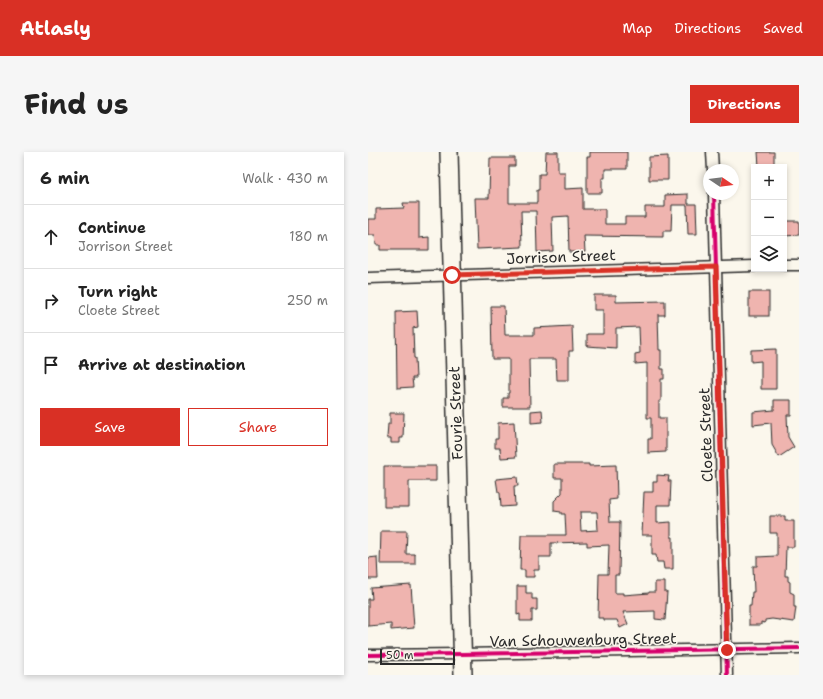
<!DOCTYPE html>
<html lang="en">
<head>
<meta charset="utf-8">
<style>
	:root { --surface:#fff; --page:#f6f6f6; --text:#222; --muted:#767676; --line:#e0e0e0; --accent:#d93025 }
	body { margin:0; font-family:"Shantell Sans",sans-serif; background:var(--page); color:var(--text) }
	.controls { position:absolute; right:12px; top:12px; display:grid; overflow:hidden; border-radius:0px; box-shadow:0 2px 6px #0003 }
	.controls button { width:36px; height:36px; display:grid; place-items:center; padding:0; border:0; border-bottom:1px solid var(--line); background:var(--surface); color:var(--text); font:20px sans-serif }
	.compass { position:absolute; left:335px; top:12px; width:36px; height:36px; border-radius:50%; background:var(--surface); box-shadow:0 2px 6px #0003; rotate:103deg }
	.scale { position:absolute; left:12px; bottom:10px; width:75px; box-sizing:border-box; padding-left:4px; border:2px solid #2b2b2b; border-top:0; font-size:11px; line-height:14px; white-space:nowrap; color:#2b2b2b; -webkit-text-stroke:3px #fbf7ec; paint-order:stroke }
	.stop { position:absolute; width:12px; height:12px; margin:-9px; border:3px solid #d93025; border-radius:50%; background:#fff }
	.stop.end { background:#d93025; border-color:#fff; box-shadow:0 1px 4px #0008 }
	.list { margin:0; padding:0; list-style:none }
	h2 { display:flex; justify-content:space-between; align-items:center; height:52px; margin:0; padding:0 16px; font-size:17px }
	h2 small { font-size:13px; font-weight:400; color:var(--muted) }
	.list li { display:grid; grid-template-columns:26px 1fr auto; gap:12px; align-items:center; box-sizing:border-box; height:64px; padding:0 16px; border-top:1px solid var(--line) }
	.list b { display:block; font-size:15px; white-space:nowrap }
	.list p { margin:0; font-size:13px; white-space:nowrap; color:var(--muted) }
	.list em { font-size:13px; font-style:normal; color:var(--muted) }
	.actions { display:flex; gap:8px; padding:12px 16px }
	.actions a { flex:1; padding:9px 0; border:1px solid var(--accent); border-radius:0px; text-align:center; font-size:14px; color:var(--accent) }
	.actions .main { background:var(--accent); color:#fff }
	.icon { flex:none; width:22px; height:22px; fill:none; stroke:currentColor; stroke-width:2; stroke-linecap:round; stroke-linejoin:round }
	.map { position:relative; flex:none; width:431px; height:523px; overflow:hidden; border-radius:0px }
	header { display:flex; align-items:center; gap:24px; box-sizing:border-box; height:56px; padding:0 20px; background:var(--accent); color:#fff }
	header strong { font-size:19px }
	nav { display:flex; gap:22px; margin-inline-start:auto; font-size:14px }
	.intro { display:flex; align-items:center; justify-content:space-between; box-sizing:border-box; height:96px; padding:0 24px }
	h1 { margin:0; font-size:28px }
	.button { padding:10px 18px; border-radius:0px; background:var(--accent); color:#fff; font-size:14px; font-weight:700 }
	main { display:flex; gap:24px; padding:0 24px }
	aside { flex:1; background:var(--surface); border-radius:0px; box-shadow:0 2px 6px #0003 }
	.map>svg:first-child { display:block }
	.building { fill:#efb4af; stroke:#2b2b2b; fill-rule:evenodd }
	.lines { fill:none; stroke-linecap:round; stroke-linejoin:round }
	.minor-casing { stroke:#2b2b2b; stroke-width:13 }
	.trunk-casing { stroke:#2b2b2b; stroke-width:20 }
	.minor { stroke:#fbf7ec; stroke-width:10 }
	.trunk { stroke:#fbf7ec; stroke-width:17 }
	.cycleway-casing { stroke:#fbf7ec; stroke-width:6 }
	.cycleway { stroke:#d6006c; stroke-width:4 }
	.route { stroke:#d93025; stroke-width:5 }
	.labels { text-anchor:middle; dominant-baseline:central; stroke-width:3; stroke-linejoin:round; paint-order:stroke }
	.street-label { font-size:15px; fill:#2b2b2b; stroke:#fbf7ec }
</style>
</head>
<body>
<header>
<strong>Atlasly</strong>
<nav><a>Map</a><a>Directions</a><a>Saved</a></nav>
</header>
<div class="intro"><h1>Find us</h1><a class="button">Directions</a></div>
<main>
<aside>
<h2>6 min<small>Walk · 430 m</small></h2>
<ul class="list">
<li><svg class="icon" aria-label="ahead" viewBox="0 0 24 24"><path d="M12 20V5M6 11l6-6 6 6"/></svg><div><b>Continue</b><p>Jorrison Street</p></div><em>180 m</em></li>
<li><svg class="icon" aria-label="right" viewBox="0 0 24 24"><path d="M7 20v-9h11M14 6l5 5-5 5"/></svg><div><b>Turn right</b><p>Cloete Street</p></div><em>250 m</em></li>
<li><svg class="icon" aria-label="arrive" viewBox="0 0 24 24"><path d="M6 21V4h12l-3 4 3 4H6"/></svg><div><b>Arrive at destination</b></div></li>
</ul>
<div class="actions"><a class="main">Save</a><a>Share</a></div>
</aside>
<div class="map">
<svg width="431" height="523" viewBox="0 0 431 523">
	<rect width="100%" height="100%" fill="#fbf7ec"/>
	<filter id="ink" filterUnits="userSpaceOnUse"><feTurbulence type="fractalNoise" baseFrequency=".025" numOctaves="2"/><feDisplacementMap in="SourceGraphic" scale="8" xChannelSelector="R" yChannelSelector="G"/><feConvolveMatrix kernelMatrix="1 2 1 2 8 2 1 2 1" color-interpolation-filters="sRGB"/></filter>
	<g filter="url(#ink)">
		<!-- building -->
		<g class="building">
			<path d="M 178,0 L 190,0 L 190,20 L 197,20 L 197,37 L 215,36 L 215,57 L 237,57 L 237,72 L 257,72 L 257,65 L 277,65 L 277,55 L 297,55 L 297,43 L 320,42 L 320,52 L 328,52 L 329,82 L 320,82 L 319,53 L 304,53 L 303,79 L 295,79 L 295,85 L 216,84 L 217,100 L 201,100 L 200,64 L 184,65 L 185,99 L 169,100 L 168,59 L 153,59 L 154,95 L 109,97 L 107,46 L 121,46 L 122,6 L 147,6 L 147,14 L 141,14 L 141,51 L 169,51 L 169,38 L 171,38 L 171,22 L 177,22 Z"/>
			<path d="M 222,0 L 259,0 L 259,17 L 237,17 L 237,26 L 234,26 L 234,41 L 219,41 L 219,5 L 222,5 Z"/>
			<path d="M 390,0 L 406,0 L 406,15 L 391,15 Z"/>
			<path d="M 300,4 L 300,28 L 281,28 L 281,5 Z"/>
			<path d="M 35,51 L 51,51 L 51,86 L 61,85 L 61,98 L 12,98 L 12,93 L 8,93 L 7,83 L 0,83 L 0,67 L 8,67 L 8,57 L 36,56 Z"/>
			<path d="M 416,69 L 431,69 L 431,83 L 416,84 Z"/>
			<rect x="381" y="140" width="20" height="24"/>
			<path d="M 226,143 L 248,143 L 248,150 L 297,149 L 297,163 L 290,163 L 291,198 L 293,198 L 293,217 L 296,217 L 296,227 L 293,227 L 293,249 L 291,249 L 291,266 L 298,266 L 298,300 L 280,301 L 280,287 L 283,287 L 283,266 L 279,266 L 279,211 L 267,212 L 267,202 L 272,201 L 271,175 L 248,176 L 248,196 L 219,194 L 219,182 L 235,182 L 235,158 L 226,158 Z"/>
			<path d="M 123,154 L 136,154 L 137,183 L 166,183 L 166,176 L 204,174 L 205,199 L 201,199 L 201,228 L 189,228 L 188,207 L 161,207 L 162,255 L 135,255 L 135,246 L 140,246 L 140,241 L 141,241 L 141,207 L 124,207 Z"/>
			<path d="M 49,159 L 50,175 L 45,176 L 46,206 L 47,206 L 48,226 L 44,226 L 45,235 L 29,236 L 28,160 Z"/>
			<path d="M 408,197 L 408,237 L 393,237 L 393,209 L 383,210 L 383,198 Z"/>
			<path d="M 406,248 L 423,248 L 423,263 L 419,263 L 420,285 L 426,295 L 411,305 L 404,293 L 403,271 L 385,273 L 385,260 L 406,258 Z"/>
			<path d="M 174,258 L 175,270 L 163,271 L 163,259 Z"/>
			<path d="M 22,261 L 36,261 L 35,286 L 32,286 L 32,291 L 23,291 L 23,286 L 19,286 L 20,272 L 22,272 Z"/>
			<path d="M 146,270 L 148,305 L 133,306 L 132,296 L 127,296 L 127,287 L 130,287 L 130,271 Z"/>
			<path d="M 186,312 L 221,312 L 221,314 L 248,313 L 249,347 L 241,348 L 242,370 L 252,370 L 251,423 L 247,423 L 247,441 L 255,441 L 255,443 L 281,441 L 281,440 L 287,440 L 287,430 L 297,430 L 297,440 L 299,440 L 297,468 L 287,467 L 287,459 L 255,460 L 260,472 L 252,476 L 249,468 L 236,468 L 236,466 L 230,466 L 231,422 L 240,422 L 241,393 L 219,394 L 219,390 L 183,391 L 183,405 L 171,405 L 171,418 L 166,418 L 166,425 L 157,425 L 157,418 L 152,418 L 153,383 L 198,383 L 197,362 L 193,362 L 193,360 L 186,359 L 186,349 L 194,341 L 194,326 L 186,326 ZM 212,360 L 229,360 L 230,378 L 213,379 Z"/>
			<path d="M 16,314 L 68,314 L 68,329 L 41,329 L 41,355 L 16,355 Z"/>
			<path d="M 289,323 L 301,324 L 300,329 L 303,329 L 302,353 L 289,353 L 289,371 L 303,370 L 303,385 L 305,385 L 305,417 L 296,417 L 295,410 L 289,410 L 288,403 L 284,403 L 284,383 L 274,383 L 276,340 L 285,340 L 285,330 L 289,330 Z"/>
			<path d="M 149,325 L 150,334 L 146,334 L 147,354 L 133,355 L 132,341 L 130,340 L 128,327 Z"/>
			<path d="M 402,364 L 417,364 L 417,369 L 426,369 L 426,395 L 418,395 L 417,424 L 420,424 L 420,429 L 422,430 L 422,440 L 426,442 L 426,455 L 428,455 L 426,470 L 404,467 L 397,468 L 397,471 L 393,470 L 393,473 L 381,473 L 381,454 L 383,454 L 384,440 L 386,440 L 385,414 L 389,414 L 389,405 L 409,404 L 409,381 L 402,381 Z"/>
			<path d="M 13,379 L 39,379 L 38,402 L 47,402 L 47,412 L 12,412 Z"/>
			<path d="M 9,405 L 10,427 L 0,427 L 0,406 Z"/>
			<path d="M 43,433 L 46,476 L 23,478 L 23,472 L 0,474 L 0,447 L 4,447 L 3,436 Z"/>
			<path d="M 149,434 L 158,434 L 158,441 L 164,441 L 164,447 L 169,447 L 169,458 L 164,458 L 164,469 L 152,469 L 152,462 L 149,463 Z"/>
		</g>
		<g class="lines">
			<!-- minor casing -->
			<g class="minor-casing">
				<g id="minor">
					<path d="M 344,0 L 345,18"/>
					<path d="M 346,42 L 359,523"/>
					<path d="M 416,113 L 431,113"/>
					<path d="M 0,126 L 386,114"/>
					<path d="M 0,503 L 95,502 L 431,496"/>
				</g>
			</g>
			<!-- trunk casing -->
			<g class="trunk-casing">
				<path id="trunk" d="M 81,0 L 95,523"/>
			</g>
			<!-- minor -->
			<use href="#minor" class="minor"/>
			<!-- trunk -->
			<use href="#trunk" class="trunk"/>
			<!-- cycleway casing -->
			<g class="cycleway-casing">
				<g id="cycleway">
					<path d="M 346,42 L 359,523"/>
					<path d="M 0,503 L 95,502 L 431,496"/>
				</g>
			</g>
			<!-- cycleway -->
			<use href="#cycleway" class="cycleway"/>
		</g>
	</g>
	<g class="lines" filter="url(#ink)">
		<!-- route -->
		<path class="route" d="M 84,123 L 348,115 L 359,498"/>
	</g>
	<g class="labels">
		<!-- street labels -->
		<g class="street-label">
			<text transform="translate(193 105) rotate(-2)">Jorrison Street</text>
			<text transform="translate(88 261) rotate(-92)">Fourie Street</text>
			<text transform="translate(338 283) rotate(-92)">Cloete Street</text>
			<text transform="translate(215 488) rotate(-1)">Van Schouwenburg Street</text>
		</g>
	</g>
</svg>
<div class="controls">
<button>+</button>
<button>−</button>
<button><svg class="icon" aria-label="layers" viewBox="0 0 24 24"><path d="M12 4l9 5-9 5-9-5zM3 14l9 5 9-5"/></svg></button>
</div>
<svg class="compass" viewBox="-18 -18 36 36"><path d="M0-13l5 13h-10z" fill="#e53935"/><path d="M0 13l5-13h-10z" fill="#767676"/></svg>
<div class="scale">50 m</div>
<div class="stop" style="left:84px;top:123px"></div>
<div class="stop end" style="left:359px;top:498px"></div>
</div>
</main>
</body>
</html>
